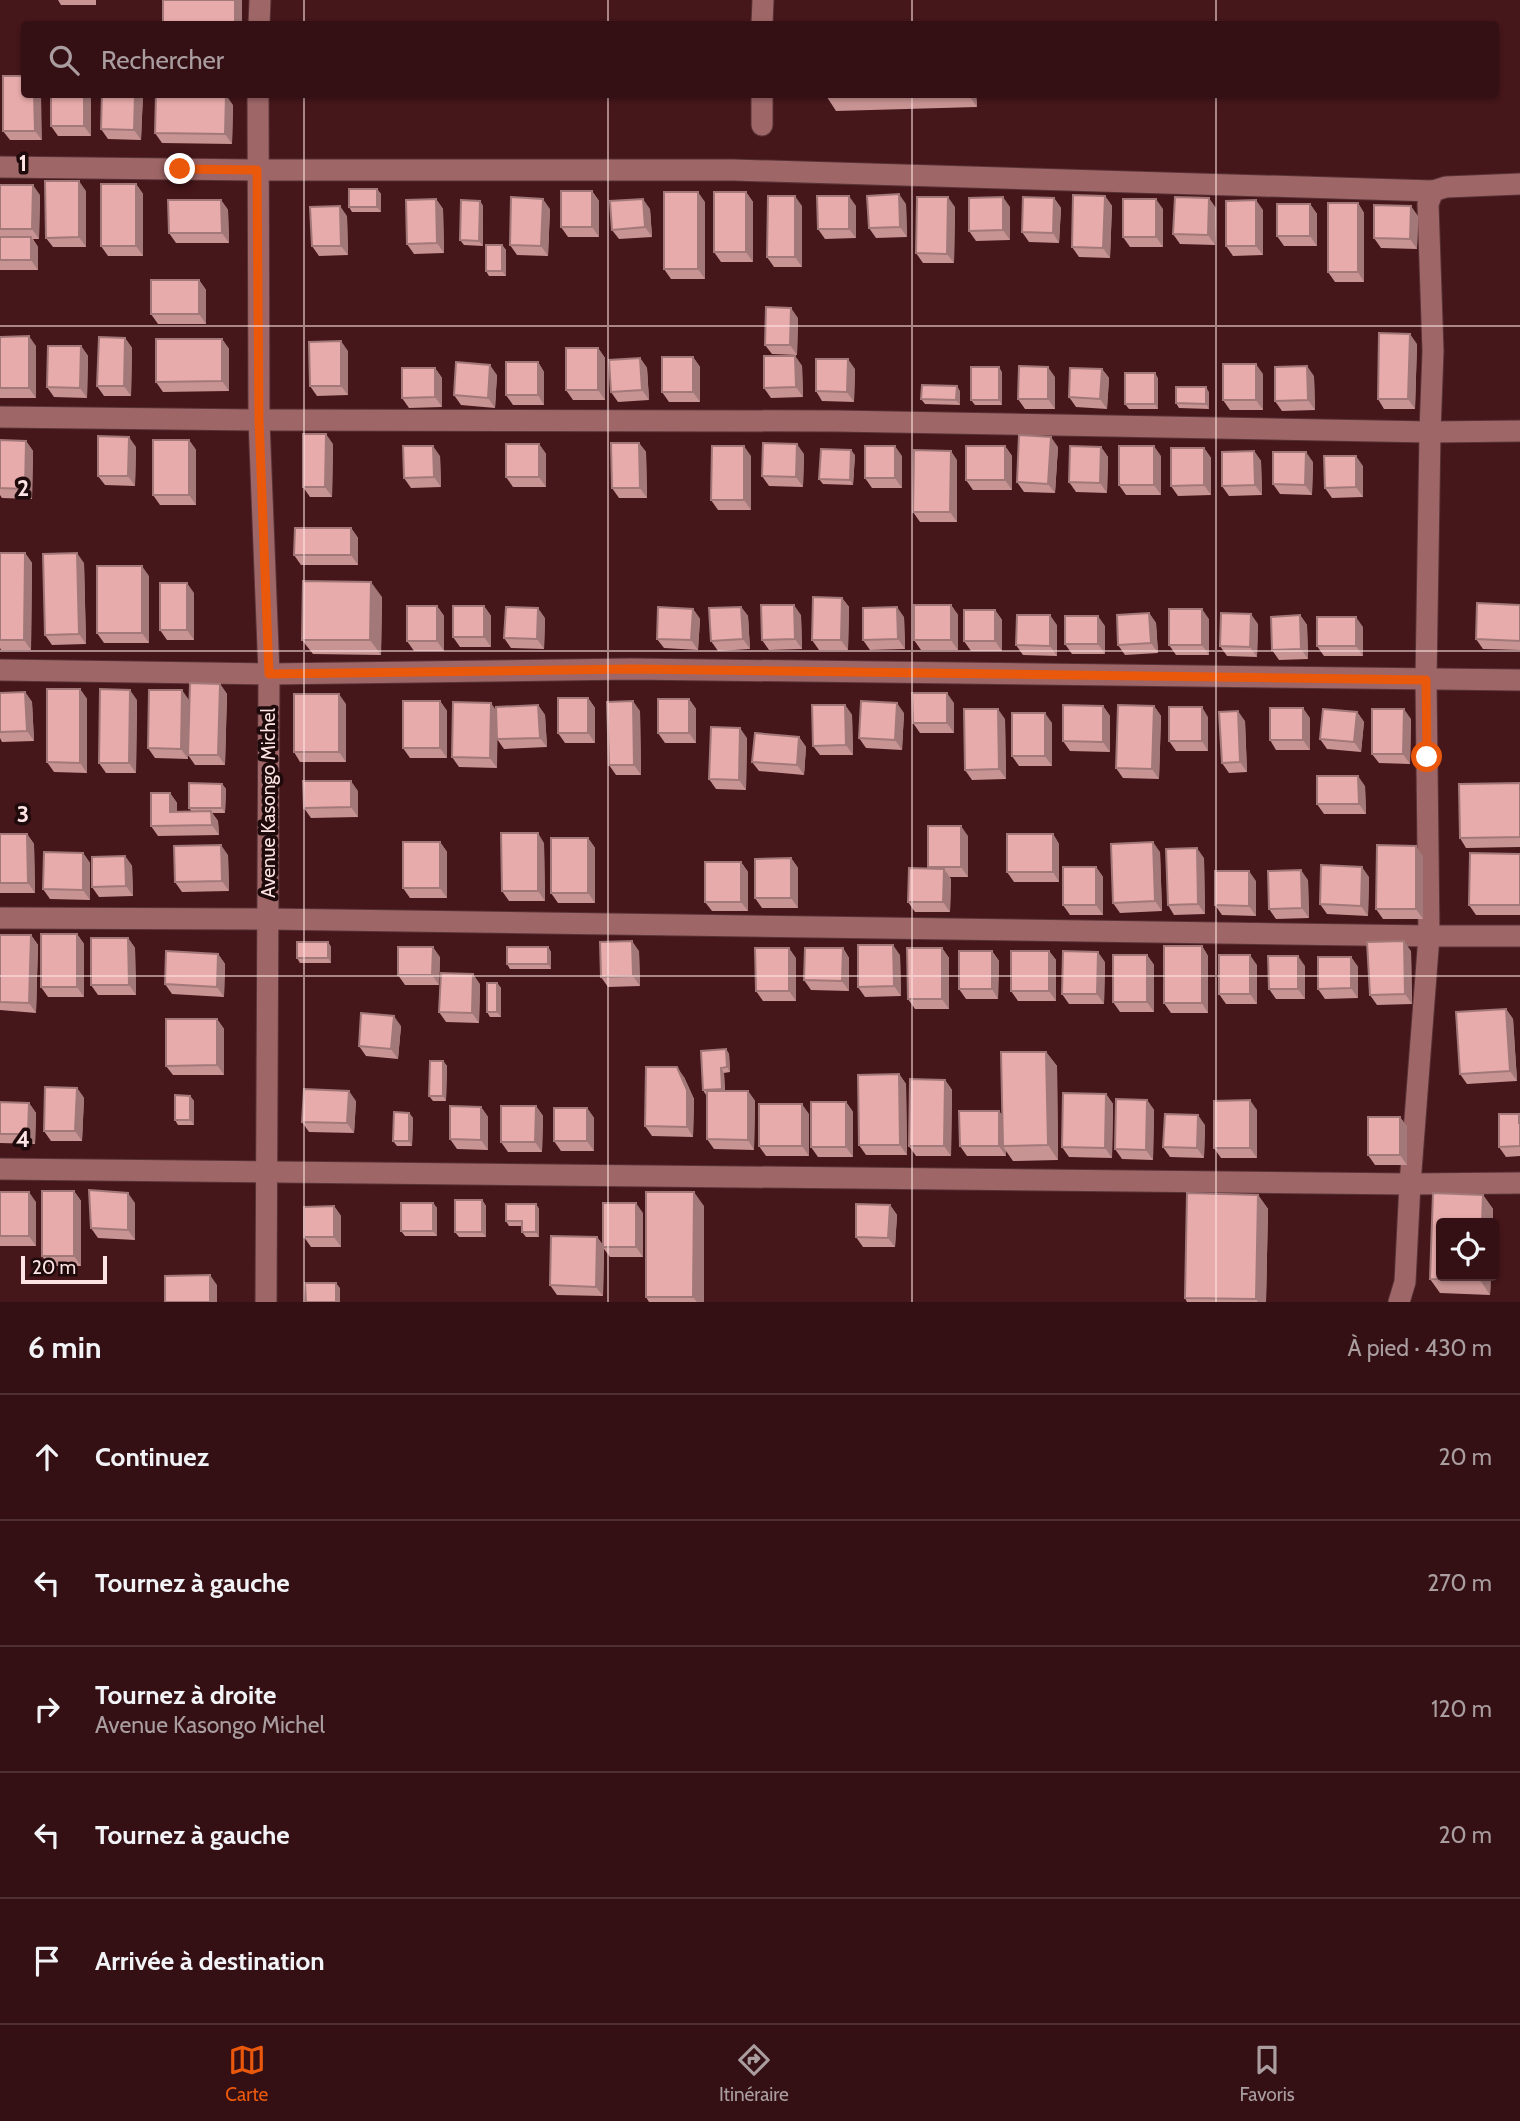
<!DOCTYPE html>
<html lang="fr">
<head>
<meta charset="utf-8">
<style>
	:root { --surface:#341014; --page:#3f1e22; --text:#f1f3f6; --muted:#a99da0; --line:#4e3034; --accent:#ea580c }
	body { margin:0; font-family:Cabin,sans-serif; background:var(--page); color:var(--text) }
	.controls { position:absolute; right:21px; bottom:21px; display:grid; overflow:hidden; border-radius:7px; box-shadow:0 2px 5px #0004 }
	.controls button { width:63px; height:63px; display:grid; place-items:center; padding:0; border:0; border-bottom:2px solid var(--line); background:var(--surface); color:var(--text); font:35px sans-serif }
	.scale { position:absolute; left:21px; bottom:18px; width:86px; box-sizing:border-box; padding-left:7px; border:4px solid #fde3e3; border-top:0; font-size:19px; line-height:24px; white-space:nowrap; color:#fde3e3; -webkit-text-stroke:5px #1f0a0b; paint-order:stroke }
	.stop { position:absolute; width:21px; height:21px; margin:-16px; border:5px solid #ea580c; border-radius:50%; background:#fff }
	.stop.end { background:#ea580c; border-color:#fff; box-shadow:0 2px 7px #0008 }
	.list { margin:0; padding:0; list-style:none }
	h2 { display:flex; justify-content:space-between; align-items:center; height:91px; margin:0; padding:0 28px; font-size:30px }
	h2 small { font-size:23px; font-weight:400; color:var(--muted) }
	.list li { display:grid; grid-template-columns:46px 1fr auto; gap:21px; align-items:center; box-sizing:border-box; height:126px; padding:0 28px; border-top:2px solid var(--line) }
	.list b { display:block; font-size:26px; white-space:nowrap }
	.list p { margin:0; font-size:23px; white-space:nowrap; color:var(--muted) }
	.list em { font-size:23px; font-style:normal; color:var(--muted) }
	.icon { flex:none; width:38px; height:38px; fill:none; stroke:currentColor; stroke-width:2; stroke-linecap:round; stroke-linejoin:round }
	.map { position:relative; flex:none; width:1520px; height:1302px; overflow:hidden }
	.search { position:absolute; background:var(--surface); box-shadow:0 2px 5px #0004; left:21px; right:21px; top:21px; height:77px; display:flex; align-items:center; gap:18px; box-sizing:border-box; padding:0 24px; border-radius:7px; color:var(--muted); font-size:26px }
	.sheet { height:721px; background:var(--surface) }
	nav { display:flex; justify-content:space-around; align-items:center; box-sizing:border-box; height:98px; border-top:2px solid var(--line); background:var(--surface); font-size:19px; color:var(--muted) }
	nav a { display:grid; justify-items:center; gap:4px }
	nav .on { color:var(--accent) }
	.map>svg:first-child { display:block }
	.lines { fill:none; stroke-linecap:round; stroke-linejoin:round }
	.minor-casing { stroke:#583236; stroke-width:23 }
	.minor { stroke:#9e6667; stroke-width:21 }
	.wall { fill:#c89393 }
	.shaded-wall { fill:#a27878 }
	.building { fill:#e8abab; stroke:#a27878; stroke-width:2 }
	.route { stroke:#ea580c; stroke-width:9 }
	.grid { fill:none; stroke:#fde3e3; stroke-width:2; stroke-opacity:0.55 }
	.labels { text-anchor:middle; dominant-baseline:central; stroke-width:7; stroke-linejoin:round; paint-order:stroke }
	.street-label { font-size:19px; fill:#fde3e3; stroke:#1f0a0b }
	.grid-label { font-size:23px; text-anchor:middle; font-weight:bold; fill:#fde3e3; stroke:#1f0a0b; stroke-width:7; stroke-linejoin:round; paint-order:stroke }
</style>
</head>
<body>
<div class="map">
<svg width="1520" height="1302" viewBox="0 0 1520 1302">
	<rect width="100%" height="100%" fill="#45161a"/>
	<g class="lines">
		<!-- minor casing -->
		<g class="minor-casing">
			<g id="minor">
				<path d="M 259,24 L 260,0"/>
				<path d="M 762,24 L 763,0"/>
				<path d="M 258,94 L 259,420 L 269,674 L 266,1302"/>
				<path d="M 762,125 L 762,94"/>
				<path d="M 0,167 L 257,170 L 733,170 L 1433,191"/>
				<path d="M 0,417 L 259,420 L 836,421 L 1430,432 L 1520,431"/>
				<path d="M 0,670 L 269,674 L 631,669 L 1520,680"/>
				<path d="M 0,918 L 267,919 L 1429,936 L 1520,936"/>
				<path d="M 0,1169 L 1410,1184 L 1520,1183"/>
				<path d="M 1399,1302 L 1405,1282 L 1410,1184 L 1429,936 L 1426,680 L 1430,432 L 1433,351 L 1428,204 L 1433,191 L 1446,187 L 1520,184"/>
			</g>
		</g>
		<!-- minor -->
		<use href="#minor" class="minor"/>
	</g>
	<!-- wall -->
	<g class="wall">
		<path d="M 58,0 L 96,0 L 96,5 L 61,5 Z"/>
		<path d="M 3,76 L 42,140 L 10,140 L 3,131 Z"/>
		<path d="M 91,94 L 91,136 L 58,136 L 51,126 Z"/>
		<path d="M 102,94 L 143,94 L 141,140 L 108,139 L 101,129 Z"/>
		<path d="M 825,94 L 976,94 L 977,107 L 836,111 Z"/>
		<path d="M 233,105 L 232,144 L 162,143 L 155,133 Z"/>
		<path d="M 136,184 L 143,194 L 143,256 L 108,256 L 101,246 Z"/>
		<path d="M 0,185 L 40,195 L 39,239 L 33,239 L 38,247 L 38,270 L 0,270 Z"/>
		<path d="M 377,189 L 381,194 L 381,212 L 352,212 L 349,207 Z"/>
		<path d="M 86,191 L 86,247 L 53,247 L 46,238 Z"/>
		<path d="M 592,191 L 599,201 L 599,237 L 568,237 L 561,227 Z"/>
		<path d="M 746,192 L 753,202 L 753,262 L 721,262 L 714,252 Z"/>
		<path d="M 1105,196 L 1112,206 L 1110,258 L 1079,257 L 1072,247 Z"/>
		<path d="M 1054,198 L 1061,208 L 1059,243 L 1029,242 L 1022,232 Z"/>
		<path d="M 436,199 L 443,209 L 444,253 L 414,254 L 407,244 Z"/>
		<path d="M 221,200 L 228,210 L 229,243 L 176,243 L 169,233 Z"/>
		<path d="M 480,201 L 483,206 L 483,246 L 464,245 L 460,240 Z"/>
		<path d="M 705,202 L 705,279 L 671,279 L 664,269 Z"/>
		<path d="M 1358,203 L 1364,213 L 1364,282 L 1335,282 L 1328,272 Z"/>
		<path d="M 906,204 L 907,237 L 876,238 L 869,228 Z"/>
		<path d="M 1310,204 L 1317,214 L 1317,246 L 1284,246 L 1277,236 Z"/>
		<path d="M 802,206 L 802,267 L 774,267 L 767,257 Z"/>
		<path d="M 856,206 L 856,238 L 825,239 L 818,229 Z"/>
		<path d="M 955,207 L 954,263 L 923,263 L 916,253 Z"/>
		<path d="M 1010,207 L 1010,240 L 976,241 L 969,231 Z"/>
		<path d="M 1216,208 L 1215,245 L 1180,244 L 1173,234 Z"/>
		<path d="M 550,209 L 548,256 L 517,255 L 510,245 Z"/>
		<path d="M 650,209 L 652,237 L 619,239 L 612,230 Z"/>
		<path d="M 1163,209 L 1163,247 L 1130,247 L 1123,237 Z"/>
		<path d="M 1263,210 L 1263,255 L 1233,256 L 1226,246 Z"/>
		<path d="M 347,216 L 348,255 L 319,256 L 312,246 Z"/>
		<path d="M 1418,216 L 1417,249 L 1381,248 L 1374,238 Z"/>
		<path d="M 502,245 L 506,250 L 506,276 L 489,276 L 486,271 Z"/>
		<path d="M 199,280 L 206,290 L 206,324 L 158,324 L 151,314 Z"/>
		<path d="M 798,318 L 797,355 L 772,354 L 765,345 Z"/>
		<path d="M 0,337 L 36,346 L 36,398 L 0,398 Z"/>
		<path d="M 125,338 L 132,348 L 131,396 L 104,396 L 97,386 Z"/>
		<path d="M 222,339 L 229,349 L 229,391 L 163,392 L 156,382 Z"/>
		<path d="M 1417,344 L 1415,409 L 1384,409 L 1378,399 Z"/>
		<path d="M 81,346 L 88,356 L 87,398 L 54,397 L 47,387 Z"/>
		<path d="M 598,348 L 605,358 L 605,400 L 573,400 L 566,390 Z"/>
		<path d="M 348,351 L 348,395 L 317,396 L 310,386 Z"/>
		<path d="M 795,356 L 802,366 L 803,397 L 771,398 L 764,388 Z"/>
		<path d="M 693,357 L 700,367 L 700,402 L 669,402 L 662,392 Z"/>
		<path d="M 640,358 L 647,368 L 649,400 L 618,402 L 611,392 Z"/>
		<path d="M 538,362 L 544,372 L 544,405 L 513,405 L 506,395 Z"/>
		<path d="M 435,368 L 442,378 L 442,407 L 409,408 L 402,398 Z"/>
		<path d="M 855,369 L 854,402 L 822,401 L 816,391 Z"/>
		<path d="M 1102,369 L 1109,378 L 1107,409 L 1076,407 L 1069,397 Z"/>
		<path d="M 1002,372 L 1002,405 L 975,405 L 971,400 Z"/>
		<path d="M 1263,374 L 1263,410 L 1230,410 L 1223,400 Z"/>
		<path d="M 497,375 L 495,408 L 461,405 L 454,395 Z"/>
		<path d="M 1314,376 L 1315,410 L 1282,411 L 1275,401 Z"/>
		<path d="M 1055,377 L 1055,409 L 1025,409 L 1018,399 Z"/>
		<path d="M 1158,378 L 1158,409 L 1129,409 L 1125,404 Z"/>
		<path d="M 960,391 L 960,405 L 925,404 L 921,399 Z"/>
		<path d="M 1209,392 L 1209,409 L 1179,408 L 1176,403 Z"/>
		<path d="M 0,440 L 26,441 L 33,451 L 32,499 L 2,498 L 0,495 Z"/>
		<path d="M 189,440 L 196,450 L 196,505 L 160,505 L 153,495 Z"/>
		<path d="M 639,443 L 646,452 L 647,498 L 619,498 L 612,488 Z"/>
		<path d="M 333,444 L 332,497 L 310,497 L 303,487 Z"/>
		<path d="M 539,444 L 546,454 L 546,487 L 513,487 L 506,477 Z"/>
		<path d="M 1005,446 L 1012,456 L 1012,490 L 973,490 L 966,480 Z"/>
		<path d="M 136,447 L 135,486 L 105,485 L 98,476 Z"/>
		<path d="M 1058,447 L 1055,493 L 1024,492 L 1017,482 Z"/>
		<path d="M 1101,447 L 1108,457 L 1107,493 L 1076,492 L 1069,482 Z"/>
		<path d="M 1204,448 L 1211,458 L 1211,495 L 1178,496 L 1171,486 Z"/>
		<path d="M 1254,451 L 1261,461 L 1262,495 L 1229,496 L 1222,486 Z"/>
		<path d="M 804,454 L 803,487 L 769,486 L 762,476 Z"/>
		<path d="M 855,455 L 853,485 L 823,484 L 819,479 Z"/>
		<path d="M 440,456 L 441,487 L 411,488 L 404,478 Z"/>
		<path d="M 751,456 L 751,510 L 718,510 L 711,500 Z"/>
		<path d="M 902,456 L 902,488 L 872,488 L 865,478 Z"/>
		<path d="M 1161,456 L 1161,495 L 1126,495 L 1119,485 Z"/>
		<path d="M 957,460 L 957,522 L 920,522 L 913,512 Z"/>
		<path d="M 1313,462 L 1312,495 L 1280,494 L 1273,484 Z"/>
		<path d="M 1363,466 L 1363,497 L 1332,498 L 1325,488 Z"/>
		<path d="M 351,528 L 358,538 L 358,565 L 301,565 L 294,555 Z"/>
		<path d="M 0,553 L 25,553 L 32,563 L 31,650 L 1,650 L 0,648 Z"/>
		<path d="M 84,563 L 86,644 L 52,645 L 45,635 Z"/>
		<path d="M 149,576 L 149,643 L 104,643 L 97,633 Z"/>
		<path d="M 194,593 L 194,640 L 167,640 L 160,630 Z"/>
		<path d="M 382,597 L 381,655 L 313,654 L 302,640 Z"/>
		<path d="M 842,598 L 849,607 L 848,650 L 819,650 L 812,640 Z"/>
		<path d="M 951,605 L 958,615 L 958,650 L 921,650 L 914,640 Z"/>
		<path d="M 1520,605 L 1520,650 L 1483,649 L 1476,639 Z"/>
		<path d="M 437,606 L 444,616 L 444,651 L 414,651 L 407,641 Z"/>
		<path d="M 484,606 L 491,616 L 491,647 L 460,647 L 453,637 Z"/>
		<path d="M 741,607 L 748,616 L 750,649 L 718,651 L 711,641 Z"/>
		<path d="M 693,609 L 700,619 L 698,650 L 664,648 L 657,639 Z"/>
		<path d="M 995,610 L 1002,620 L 1002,651 L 971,651 L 964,641 Z"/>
		<path d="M 1149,613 L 1156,623 L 1158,653 L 1125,655 L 1118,645 Z"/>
		<path d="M 801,615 L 802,649 L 769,650 L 762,640 Z"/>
		<path d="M 1300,615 L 1307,625 L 1308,659 L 1279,660 L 1272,650 Z"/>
		<path d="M 904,617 L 905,649 L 870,650 L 863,640 Z"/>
		<path d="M 545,618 L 544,649 L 511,648 L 504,638 Z"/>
		<path d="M 1209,619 L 1209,655 L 1176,655 L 1169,645 Z"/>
		<path d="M 1258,624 L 1257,657 L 1227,656 L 1220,646 Z"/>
		<path d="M 1057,625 L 1057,656 L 1023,655 L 1016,645 Z"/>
		<path d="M 1105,626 L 1105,654 L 1072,654 L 1065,644 Z"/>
		<path d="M 1363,627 L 1363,656 L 1324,656 L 1317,646 Z"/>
		<path d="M 220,684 L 227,694 L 225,765 L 195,765 L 188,755 L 188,759 L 155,758 L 148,748 L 189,700 L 188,752 Z"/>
		<path d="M 80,689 L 87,699 L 87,773 L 54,772 L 47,762 Z"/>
		<path d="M 25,692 L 32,702 L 34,741 L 2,742 L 0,738 L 0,693 Z"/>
		<path d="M 588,698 L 595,708 L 595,743 L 565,743 L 558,733 Z"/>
		<path d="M 689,699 L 696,709 L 696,743 L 665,743 L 658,733 Z"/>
		<path d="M 137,700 L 136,773 L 106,773 L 99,763 Z"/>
		<path d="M 440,701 L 447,711 L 447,758 L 410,758 L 403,748 Z"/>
		<path d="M 954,703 L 954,733 L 920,733 L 913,723 Z"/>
		<path d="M 346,704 L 346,762 L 300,762 L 294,752 Z"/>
		<path d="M 538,705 L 545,715 L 547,747 L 504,749 L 497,739 L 497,768 L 459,767 L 452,757 L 496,709 Z"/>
		<path d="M 845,705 L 852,715 L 853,755 L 820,755 L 813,746 Z"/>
		<path d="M 1103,706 L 1110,716 L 1110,752 L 1070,751 L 1063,741 Z"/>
		<path d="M 1154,706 L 1161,716 L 1159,779 L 1123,778 L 1116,768 Z"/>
		<path d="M 640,711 L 641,775 L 616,775 L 609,765 Z"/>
		<path d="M 1357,712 L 1364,722 L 1361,752 L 1327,749 L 1320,739 Z"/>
		<path d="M 904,713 L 902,750 L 866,748 L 859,738 Z"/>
		<path d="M 1208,717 L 1208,751 L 1176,751 L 1169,741 Z"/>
		<path d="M 1310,718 L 1310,750 L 1276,750 L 1270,740 Z"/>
		<path d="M 1005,719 L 1006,779 L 972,780 L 965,770 Z"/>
		<path d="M 1411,719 L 1410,764 L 1379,763 L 1372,754 Z"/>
		<path d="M 1245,721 L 1247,772 L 1229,773 L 1222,763 Z"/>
		<path d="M 1052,723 L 1052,766 L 1019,766 L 1012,756 Z"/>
		<path d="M 799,737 L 806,747 L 804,775 L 759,771 L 752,762 Z"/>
		<path d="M 747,738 L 746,790 L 716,789 L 709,779 Z"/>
		<path d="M 1520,783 L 1520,847 L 1466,848 L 1460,838 Z"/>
		<path d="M 222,784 L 226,789 L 225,813 L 212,813 L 218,821 L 219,835 L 158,836 L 151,826 L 170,793 L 177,803 L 177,812 L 192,812 L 189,808 Z"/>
		<path d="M 1365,786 L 1366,814 L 1324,814 L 1317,804 Z"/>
		<path d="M 358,791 L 358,817 L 311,818 L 304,808 Z"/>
		<path d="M 0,834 L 27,834 L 34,844 L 35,893 L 0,893 Z"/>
		<path d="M 1053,834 L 1059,844 L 1059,882 L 1014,882 L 1007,872 Z"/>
		<path d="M 968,836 L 968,877 L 949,877 L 951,879 L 950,912 L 915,912 L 908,902 L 929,869 L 928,867 Z"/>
		<path d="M 588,838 L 595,848 L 595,903 L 558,903 L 551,893 Z"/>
		<path d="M 440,842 L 447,852 L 447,898 L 410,898 L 403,888 Z"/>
		<path d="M 544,843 L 545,901 L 509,901 L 502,891 Z"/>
		<path d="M 1160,852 L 1162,911 L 1120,913 L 1113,903 Z"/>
		<path d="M 83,853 L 90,863 L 90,900 L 50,899 L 43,889 Z"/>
		<path d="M 1520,854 L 1520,915 L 1476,915 L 1469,905 Z"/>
		<path d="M 228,855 L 229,891 L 182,892 L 175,882 Z"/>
		<path d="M 125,856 L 132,866 L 133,896 L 99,897 L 92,887 Z"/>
		<path d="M 1423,856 L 1423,919 L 1383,919 L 1376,909 Z"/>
		<path d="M 791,858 L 798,868 L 798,908 L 762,908 L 755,898 Z"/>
		<path d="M 1204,858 L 1205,914 L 1174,915 L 1168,905 Z"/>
		<path d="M 741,862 L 748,872 L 748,911 L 712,911 L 705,902 Z"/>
		<path d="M 1096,867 L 1103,877 L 1103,915 L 1070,915 L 1063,905 Z"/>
		<path d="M 1369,877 L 1368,916 L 1327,914 L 1320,904 Z"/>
		<path d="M 1308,880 L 1309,918 L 1276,919 L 1269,909 Z"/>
		<path d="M 1256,881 L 1256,916 L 1222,915 L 1215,905 Z"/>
		<path d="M 77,934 L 84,944 L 84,997 L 48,997 L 41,987 Z"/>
		<path d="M 0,935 L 31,935 L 38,945 L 36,1013 L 0,1010 Z"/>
		<path d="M 128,938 L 135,948 L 136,995 L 98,995 L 91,985 Z"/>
		<path d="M 328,942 L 331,947 L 331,963 L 300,963 L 297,958 Z"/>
		<path d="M 1202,946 L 1208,956 L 1208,1013 L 1171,1013 L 1164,1003 Z"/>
		<path d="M 548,947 L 551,952 L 551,969 L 510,969 L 507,964 Z"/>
		<path d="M 843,948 L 849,958 L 849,991 L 811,990 L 804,980 Z"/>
		<path d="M 942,948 L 949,958 L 949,1009 L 915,1009 L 908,999 Z"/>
		<path d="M 639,951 L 640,986 L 608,987 L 601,977 Z"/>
		<path d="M 992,951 L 999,961 L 998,999 L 966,999 L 959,989 Z"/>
		<path d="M 1049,951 L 1056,960 L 1056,1001 L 1018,1001 L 1011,991 Z"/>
		<path d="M 1411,951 L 1412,1004 L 1377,1005 L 1370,995 Z"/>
		<path d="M 218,954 L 225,964 L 224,997 L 172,994 L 165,984 Z"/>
		<path d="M 900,955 L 901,996 L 865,997 L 858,987 Z"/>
		<path d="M 1147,955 L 1154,965 L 1154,1012 L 1120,1012 L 1113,1002 Z"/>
		<path d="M 440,957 L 439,985 L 405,985 L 398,975 Z"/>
		<path d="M 1351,957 L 1358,967 L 1358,998 L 1325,999 L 1318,989 Z"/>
		<path d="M 796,958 L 796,1001 L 763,1001 L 756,991 Z"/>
		<path d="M 1105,962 L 1104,1004 L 1069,1004 L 1062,994 Z"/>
		<path d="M 1257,965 L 1257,1004 L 1226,1004 L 1219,994 Z"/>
		<path d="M 1305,966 L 1305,999 L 1276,999 L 1269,989 Z"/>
		<path d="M 497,983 L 501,988 L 501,1017 L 490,1017 L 487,1012 Z"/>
		<path d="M 480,984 L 479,1023 L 446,1022 L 439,1012 Z"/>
		<path d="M 1506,1009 L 1513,1019 L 1517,1081 L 1467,1084 L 1460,1074 Z"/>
		<path d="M 217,1019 L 224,1029 L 224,1075 L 173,1075 L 166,1066 Z"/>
		<path d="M 401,1026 L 398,1059 L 366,1056 L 359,1046 Z"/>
		<path d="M 726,1049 L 729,1054 L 730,1072 L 724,1073 L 725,1091 L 748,1091 L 755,1101 L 754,1150 L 714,1149 L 707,1139 L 707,1095 L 706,1095 L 703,1090 Z"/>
		<path d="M 1046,1052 L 1057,1066 L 1058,1160 L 1013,1161 L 1006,1151 L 1006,1156 L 967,1156 L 960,1146 L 999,1111 L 1002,1115 Z"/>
		<path d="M 443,1061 L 447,1066 L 446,1101 L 433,1101 L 429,1096 Z"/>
		<path d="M 899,1074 L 906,1084 L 907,1155 L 866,1155 L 859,1145 Z"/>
		<path d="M 684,1077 L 694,1099 L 693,1137 L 652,1136 L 645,1126 Z"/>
		<path d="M 945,1080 L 952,1090 L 951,1156 L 916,1156 L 909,1146 Z"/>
		<path d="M 77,1088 L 84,1098 L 82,1141 L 51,1141 L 44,1131 Z"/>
		<path d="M 1106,1094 L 1113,1104 L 1112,1158 L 1069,1157 L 1062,1147 Z"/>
		<path d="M 190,1096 L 194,1101 L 194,1125 L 178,1125 L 175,1120 Z"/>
		<path d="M 1147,1100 L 1154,1110 L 1153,1160 L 1122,1159 L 1115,1149 Z"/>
		<path d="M 356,1101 L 354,1133 L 309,1132 L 302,1122 Z"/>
		<path d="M 0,1102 L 29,1103 L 36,1113 L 35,1144 L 0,1143 Z"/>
		<path d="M 846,1102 L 853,1112 L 853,1157 L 818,1157 L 811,1147 Z"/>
		<path d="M 536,1106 L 543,1116 L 542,1152 L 508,1152 L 501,1142 Z"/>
		<path d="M 481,1107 L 488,1117 L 488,1150 L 457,1149 L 450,1139 Z"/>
		<path d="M 587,1108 L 594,1118 L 594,1151 L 561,1151 L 554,1141 Z"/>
		<path d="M 1257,1110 L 1257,1158 L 1221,1158 L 1214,1148 Z"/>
		<path d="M 409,1113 L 413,1118 L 412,1146 L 397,1146 L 393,1141 Z"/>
		<path d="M 809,1114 L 809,1156 L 766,1156 L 759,1146 Z"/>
		<path d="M 1519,1114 L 1520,1116 L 1520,1156 L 1506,1157 L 1499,1147 Z"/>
		<path d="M 1400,1117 L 1407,1127 L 1407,1165 L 1375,1165 L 1368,1155 Z"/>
		<path d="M 1205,1125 L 1204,1158 L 1170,1157 L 1163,1147 Z"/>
		<path d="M 74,1191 L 81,1201 L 81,1266 L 49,1266 L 42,1256 Z"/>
		<path d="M 0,1192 L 36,1202 L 36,1246 L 0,1246 Z"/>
		<path d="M 1433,1193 L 1483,1195 L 1493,1209 L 1493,1223 L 1441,1223 L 1441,1276 L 1491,1276 L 1490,1295 L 1440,1293 L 1430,1279 Z"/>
		<path d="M 1258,1195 L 1268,1209 L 1266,1302 L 1187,1302 L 1185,1298 Z"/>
		<path d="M 482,1200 L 486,1206 L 486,1237 L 459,1237 L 455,1232 Z"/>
		<path d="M 135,1203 L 135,1240 L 98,1238 L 91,1228 Z"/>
		<path d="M 433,1203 L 437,1208 L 437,1236 L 405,1236 L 401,1231 Z"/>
		<path d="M 536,1204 L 539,1209 L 539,1237 L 526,1237 L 522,1232 L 522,1226 L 509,1226 L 506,1221 Z"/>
		<path d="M 890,1205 L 897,1215 L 895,1247 L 863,1247 L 856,1237 Z"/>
		<path d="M 334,1206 L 341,1216 L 341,1247 L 311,1247 L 304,1237 Z"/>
		<path d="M 704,1206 L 704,1302 L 649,1302 L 646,1297 Z"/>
		<path d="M 643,1213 L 643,1257 L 610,1257 L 604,1249 L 603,1296 L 557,1295 L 550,1285 L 597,1237 L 603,1245 Z"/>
	</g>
	<!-- shaded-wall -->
	<g class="shaded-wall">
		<rect x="235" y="0" width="7" height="24"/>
		<path d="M 34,94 L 41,94 L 42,140 L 35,131 Z"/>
		<path d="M 84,94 L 91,94 L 91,136 L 84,126 Z"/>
		<path d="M 135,94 L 143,94 L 141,140 L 134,130 Z"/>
		<path d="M 968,94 L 976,94 L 977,107 Z"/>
		<path d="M 226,95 L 233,105 L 232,144 L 225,134 Z"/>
		<path d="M 79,181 L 86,191 L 86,247 L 79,237 Z"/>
		<path d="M 136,184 L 143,194 L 143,256 L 136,246 Z"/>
		<path d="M 33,185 L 40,195 L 39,239 L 32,229 Z"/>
		<path d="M 377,189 L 381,194 L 381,212 L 377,207 Z"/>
		<path d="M 592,191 L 599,201 L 599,237 L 592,227 Z"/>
		<path d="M 698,192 L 705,202 L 705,279 L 698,269 Z"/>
		<path d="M 746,192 L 753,202 L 753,262 L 746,252 Z"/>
		<path d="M 899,194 L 906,204 L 907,237 L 900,227 Z"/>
		<path d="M 795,196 L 802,206 L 802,267 L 795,257 Z"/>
		<path d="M 849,196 L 856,206 L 856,238 L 849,229 Z"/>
		<path d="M 1105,196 L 1112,206 L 1110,258 L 1103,248 Z"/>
		<path d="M 948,197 L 955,207 L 954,263 L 947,254 Z"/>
		<path d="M 1003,197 L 1010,207 L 1010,240 L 1003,230 Z"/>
		<path d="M 1054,198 L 1061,208 L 1059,243 L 1053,233 Z"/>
		<path d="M 1209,198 L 1216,208 L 1215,245 L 1208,235 Z"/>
		<path d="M 436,199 L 443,209 L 444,253 L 437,243 Z"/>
		<path d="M 543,199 L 550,209 L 548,256 L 541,246 Z"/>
		<path d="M 643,199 L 650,209 L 652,237 L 645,227 Z"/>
		<path d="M 1156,199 L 1163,209 L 1163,247 L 1156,237 Z"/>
		<path d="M 221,200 L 228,210 L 229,243 L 222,233 Z"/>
		<path d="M 1256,200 L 1263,210 L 1263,255 L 1256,246 Z"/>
		<path d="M 480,201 L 483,206 L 483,246 L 479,241 Z"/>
		<path d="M 1358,203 L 1364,213 L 1364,282 L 1358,272 Z"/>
		<path d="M 1310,204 L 1317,214 L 1317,246 L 1310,236 Z"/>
		<path d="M 340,206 L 347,216 L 348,255 L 341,246 Z"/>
		<path d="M 1411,206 L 1418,216 L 1417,249 L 1410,239 Z"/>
		<path d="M 31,237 L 38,247 L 38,270 L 31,260 Z"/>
		<path d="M 502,245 L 506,250 L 506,276 L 502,271 Z"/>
		<path d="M 199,280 L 206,290 L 206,324 L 199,314 Z"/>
		<path d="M 791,308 L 798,318 L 797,355 L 790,345 Z"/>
		<path d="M 1410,334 L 1417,344 L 1415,409 L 1408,399 Z"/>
		<path d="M 29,336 L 36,346 L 36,398 L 29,388 Z"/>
		<path d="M 125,338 L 132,348 L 131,396 L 124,386 Z"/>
		<path d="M 222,339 L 229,349 L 229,391 L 222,381 Z"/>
		<path d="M 341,341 L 348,351 L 348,395 L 341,386 Z"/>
		<path d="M 81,346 L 88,356 L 87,398 L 80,388 Z"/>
		<path d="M 598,348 L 605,358 L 605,400 L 598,390 Z"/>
		<path d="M 795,356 L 802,366 L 803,397 L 796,387 Z"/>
		<path d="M 693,357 L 700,367 L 700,402 L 693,392 Z"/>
		<path d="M 640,358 L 647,368 L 649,400 L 642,390 Z"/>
		<path d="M 848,359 L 855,369 L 854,402 L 847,392 Z"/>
		<path d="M 538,362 L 544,372 L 544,405 L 538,395 Z"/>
		<path d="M 1256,364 L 1263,374 L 1263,410 L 1256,400 Z"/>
		<path d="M 490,365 L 497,375 L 495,408 L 488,398 Z"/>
		<path d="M 1307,366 L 1314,376 L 1315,410 L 1308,400 Z"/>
		<path d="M 999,367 L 1002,372 L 1002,405 L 999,400 Z"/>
		<path d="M 1048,367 L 1055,377 L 1055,409 L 1048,399 Z"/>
		<path d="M 435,368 L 442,378 L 442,407 L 435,397 Z"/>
		<path d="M 1102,369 L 1109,378 L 1107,409 L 1100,399 Z"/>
		<path d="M 1155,373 L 1158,378 L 1158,409 L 1155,404 Z"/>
		<path d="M 957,386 L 960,391 L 960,405 L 956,400 Z"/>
		<path d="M 1206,387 L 1209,392 L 1209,409 L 1206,404 Z"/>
		<path d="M 326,434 L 333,444 L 332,497 L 325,487 Z"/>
		<path d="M 129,437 L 136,447 L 135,486 L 128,476 Z"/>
		<path d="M 1051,437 L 1058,447 L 1055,493 L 1048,484 Z"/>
		<path d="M 189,440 L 196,450 L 196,505 L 189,495 Z"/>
		<path d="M 26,441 L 33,451 L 32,499 L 25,489 Z"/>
		<path d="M 639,443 L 646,452 L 647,498 L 640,488 Z"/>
		<path d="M 539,444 L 546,454 L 546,487 L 539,477 Z"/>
		<path d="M 797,444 L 804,454 L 803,487 L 796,477 Z"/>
		<path d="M 433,446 L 440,456 L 441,487 L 434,477 Z"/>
		<path d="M 744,446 L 751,456 L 751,510 L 744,500 Z"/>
		<path d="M 895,446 L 902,456 L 902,488 L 895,478 Z"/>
		<path d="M 1005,446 L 1012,456 L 1012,490 L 1005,480 Z"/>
		<path d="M 1154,446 L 1161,456 L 1161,495 L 1154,485 Z"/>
		<path d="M 1101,447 L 1108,457 L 1107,493 L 1100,483 Z"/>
		<path d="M 1204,448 L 1211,458 L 1211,495 L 1204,485 Z"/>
		<path d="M 851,450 L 855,455 L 853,485 L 850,480 Z"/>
		<path d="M 951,451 L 957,460 L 957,522 L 950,512 Z"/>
		<path d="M 1254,451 L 1261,461 L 1262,495 L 1255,485 Z"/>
		<path d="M 1306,452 L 1313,462 L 1312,495 L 1305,485 Z"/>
		<path d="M 1356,456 L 1363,466 L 1363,497 L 1356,487 Z"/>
		<path d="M 351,528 L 358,538 L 358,565 L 351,555 Z"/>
		<path d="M 25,553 L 32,563 L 31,650 L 24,640 Z"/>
		<path d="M 77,553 L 84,563 L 86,644 L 79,634 Z"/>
		<path d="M 142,566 L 149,576 L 149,643 L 142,633 Z"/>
		<path d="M 371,582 L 382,597 L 381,655 L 370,640 Z"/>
		<path d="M 187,583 L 194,593 L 194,640 L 187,630 Z"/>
		<path d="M 842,598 L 849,607 L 848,650 L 841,640 Z"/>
		<path d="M 794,605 L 801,615 L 802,649 L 795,639 Z"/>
		<path d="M 951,605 L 958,615 L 958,650 L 951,640 Z"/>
		<path d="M 437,606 L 444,616 L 444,651 L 437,641 Z"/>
		<path d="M 484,606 L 491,616 L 491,647 L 484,637 Z"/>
		<path d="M 741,607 L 748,616 L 750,649 L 743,639 Z"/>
		<path d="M 897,607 L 904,617 L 905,649 L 898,639 Z"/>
		<path d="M 538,608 L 545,618 L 544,649 L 537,639 Z"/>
		<path d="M 693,609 L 700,619 L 698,650 L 691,640 Z"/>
		<path d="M 1202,609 L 1209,619 L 1209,655 L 1202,645 Z"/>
		<path d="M 995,610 L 1002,620 L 1002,651 L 995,641 Z"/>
		<path d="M 1149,613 L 1156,623 L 1158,653 L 1151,643 Z"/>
		<path d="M 1251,614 L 1258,624 L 1257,657 L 1250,647 Z"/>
		<path d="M 1050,615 L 1057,625 L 1057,656 L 1050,646 Z"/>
		<path d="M 1300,615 L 1307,625 L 1308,659 L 1301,649 Z"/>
		<path d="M 1098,616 L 1105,626 L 1105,654 L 1098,644 Z"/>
		<path d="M 1356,617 L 1363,627 L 1363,656 L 1356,646 Z"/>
		<path d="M 220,684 L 227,694 L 225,765 L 218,755 Z"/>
		<path d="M 80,689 L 87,699 L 87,773 L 80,763 Z"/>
		<path d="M 130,690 L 137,700 L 136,773 L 129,763 Z"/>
		<path d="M 182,690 L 189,700 L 188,759 L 181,749 Z"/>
		<path d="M 25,692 L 32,702 L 34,741 L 27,731 Z"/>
		<path d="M 947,693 L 954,703 L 954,733 L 947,723 Z"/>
		<path d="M 339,694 L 346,704 L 346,762 L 339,752 Z"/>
		<path d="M 588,698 L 595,708 L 595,743 L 588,733 Z"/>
		<path d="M 689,699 L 696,709 L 696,743 L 689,733 Z"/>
		<path d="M 440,701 L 447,711 L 447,758 L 440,748 Z"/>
		<path d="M 633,701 L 640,711 L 641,775 L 634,765 Z"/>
		<path d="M 491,703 L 498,713 L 497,768 L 490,758 Z"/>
		<path d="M 897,703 L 904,713 L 902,750 L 895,740 Z"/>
		<path d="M 538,705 L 545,715 L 547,747 L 540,738 Z"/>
		<path d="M 845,705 L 852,715 L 853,755 L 846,745 Z"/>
		<path d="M 1103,706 L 1110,716 L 1110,752 L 1103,742 Z"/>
		<path d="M 1154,706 L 1161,716 L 1159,779 L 1152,769 Z"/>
		<path d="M 1202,707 L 1208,717 L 1208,751 L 1202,741 Z"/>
		<path d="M 1303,708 L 1310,718 L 1310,750 L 1303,740 Z"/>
		<path d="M 998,709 L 1005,719 L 1006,779 L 999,769 Z"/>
		<path d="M 1404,709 L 1411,719 L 1410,764 L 1403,754 Z"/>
		<path d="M 1238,711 L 1245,721 L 1247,772 L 1240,762 Z"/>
		<path d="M 1357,712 L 1364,722 L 1361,752 L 1354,742 Z"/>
		<path d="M 1045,713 L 1052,723 L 1052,766 L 1045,756 Z"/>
		<path d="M 740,728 L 747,738 L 746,790 L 739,780 Z"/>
		<path d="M 799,737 L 806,747 L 804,775 L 797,765 Z"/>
		<path d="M 1358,776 L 1365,786 L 1366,814 L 1359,804 Z"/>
		<path d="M 351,781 L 358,791 L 358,817 L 351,807 Z"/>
		<path d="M 222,784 L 226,789 L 225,813 L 222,808 Z"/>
		<path d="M 170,793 L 177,803 L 177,822 L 170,812 Z"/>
		<path d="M 211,811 L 218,821 L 219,835 L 212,825 Z"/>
		<path d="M 961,826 L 968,836 L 968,877 L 961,867 Z"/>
		<path d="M 538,833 L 544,843 L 545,901 L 538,891 Z"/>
		<path d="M 27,834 L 34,844 L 35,893 L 28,883 Z"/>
		<path d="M 1053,834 L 1059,844 L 1059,882 L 1053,872 Z"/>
		<path d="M 588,838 L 595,848 L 595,903 L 588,893 Z"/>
		<path d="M 440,842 L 447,852 L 447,898 L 440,888 Z"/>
		<path d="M 1153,842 L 1160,852 L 1162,911 L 1155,901 Z"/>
		<path d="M 221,845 L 228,855 L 229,891 L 222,881 Z"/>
		<path d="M 1416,846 L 1423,856 L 1423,919 L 1416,909 Z"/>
		<path d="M 1197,848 L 1204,858 L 1205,914 L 1198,904 Z"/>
		<path d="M 83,853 L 90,863 L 90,900 L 83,890 Z"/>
		<path d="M 125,856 L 132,866 L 133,896 L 126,886 Z"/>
		<path d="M 791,858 L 798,868 L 798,908 L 791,898 Z"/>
		<path d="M 741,862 L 748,872 L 748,911 L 741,902 Z"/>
		<path d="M 1096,867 L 1103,877 L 1103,915 L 1096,905 Z"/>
		<path d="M 1362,867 L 1369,877 L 1368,916 L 1361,906 Z"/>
		<path d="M 944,869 L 951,879 L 950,912 L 943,902 Z"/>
		<path d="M 1301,870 L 1308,880 L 1309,918 L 1302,908 Z"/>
		<path d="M 1249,871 L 1256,881 L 1256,916 L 1249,906 Z"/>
		<path d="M 77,934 L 84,944 L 84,997 L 77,987 Z"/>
		<path d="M 31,935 L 38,945 L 36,1013 L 29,1003 Z"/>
		<path d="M 128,938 L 135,948 L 136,995 L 129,985 Z"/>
		<path d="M 632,941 L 639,951 L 640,986 L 633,976 Z"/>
		<path d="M 1404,941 L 1411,951 L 1412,1004 L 1405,994 Z"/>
		<path d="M 328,942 L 331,947 L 331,963 L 328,958 Z"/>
		<path d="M 893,945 L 900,955 L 901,996 L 894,986 Z"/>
		<path d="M 1202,946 L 1208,956 L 1208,1013 L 1202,1003 Z"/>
		<path d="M 433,947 L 440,957 L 439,985 L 432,975 Z"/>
		<path d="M 548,947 L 551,952 L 551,969 L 548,964 Z"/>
		<path d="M 789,948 L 796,958 L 796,1001 L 789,991 Z"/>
		<path d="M 843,948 L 849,958 L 849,991 L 842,981 Z"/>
		<path d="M 942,948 L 949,958 L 949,1009 L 942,999 Z"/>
		<path d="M 992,951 L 999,961 L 998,999 L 992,989 Z"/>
		<path d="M 1049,951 L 1056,960 L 1056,1001 L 1049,991 Z"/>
		<path d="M 1098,952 L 1105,962 L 1104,1004 L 1097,994 Z"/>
		<path d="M 218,954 L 225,964 L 224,997 L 217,987 Z"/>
		<path d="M 1147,955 L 1154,965 L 1154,1012 L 1147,1002 Z"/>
		<path d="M 1250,955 L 1257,965 L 1257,1004 L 1250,994 Z"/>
		<path d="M 1298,956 L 1305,966 L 1305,999 L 1298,989 Z"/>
		<path d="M 1351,957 L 1358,967 L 1358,998 L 1351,988 Z"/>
		<path d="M 473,974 L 480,984 L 479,1023 L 472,1013 Z"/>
		<path d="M 497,983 L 501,988 L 501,1017 L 497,1012 Z"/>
		<path d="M 1506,1009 L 1513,1019 L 1517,1081 L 1510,1071 Z"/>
		<path d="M 394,1016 L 401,1026 L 398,1059 L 391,1049 Z"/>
		<path d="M 217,1019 L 224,1029 L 224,1075 L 217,1065 Z"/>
		<path d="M 726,1049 L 729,1054 L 730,1072 L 727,1067 Z"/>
		<path d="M 1046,1052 L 1057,1066 L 1058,1160 L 1048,1145 Z"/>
		<path d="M 443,1061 L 447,1066 L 446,1101 L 443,1096 Z"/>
		<path d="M 677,1067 L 684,1077 L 694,1099 L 693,1137 L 687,1127 Z"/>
		<path d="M 721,1068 L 724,1073 L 725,1094 L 722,1089 Z"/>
		<path d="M 899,1074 L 906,1084 L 907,1155 L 900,1145 Z"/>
		<path d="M 945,1080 L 952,1090 L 951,1156 L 944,1146 Z"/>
		<path d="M 77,1088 L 84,1098 L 82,1141 L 75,1131 Z"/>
		<path d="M 349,1091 L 356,1101 L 354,1133 L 347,1123 Z"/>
		<path d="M 748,1091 L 755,1101 L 754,1150 L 748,1140 Z"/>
		<path d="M 1106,1094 L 1113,1104 L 1112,1158 L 1105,1148 Z"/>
		<path d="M 190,1096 L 194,1101 L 194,1125 L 190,1120 Z"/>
		<path d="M 1147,1100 L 1154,1110 L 1153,1160 L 1146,1150 Z"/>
		<path d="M 1250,1100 L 1257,1110 L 1257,1158 L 1250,1148 Z"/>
		<path d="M 846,1102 L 853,1112 L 853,1157 L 846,1147 Z"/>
		<path d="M 29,1103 L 36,1113 L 35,1144 L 28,1134 Z"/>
		<path d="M 802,1104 L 809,1114 L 809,1156 L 802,1146 Z"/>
		<path d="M 536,1106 L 543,1116 L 542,1152 L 535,1142 Z"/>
		<path d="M 481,1107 L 488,1117 L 488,1150 L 481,1140 Z"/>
		<path d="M 587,1108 L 594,1118 L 594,1151 L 587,1141 Z"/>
		<path d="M 999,1111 L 1006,1121 L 1003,1146 L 1006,1151 L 1006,1156 L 999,1146 Z"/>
		<path d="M 409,1113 L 413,1118 L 412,1146 L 409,1141 Z"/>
		<path d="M 1198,1115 L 1205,1125 L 1204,1158 L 1197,1148 Z"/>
		<path d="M 1400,1117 L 1407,1127 L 1407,1165 L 1400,1155 Z"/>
		<path d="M 74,1191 L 81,1201 L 81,1266 L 74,1256 Z"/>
		<path d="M 29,1192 L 36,1202 L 36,1246 L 29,1236 Z"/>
		<path d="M 694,1192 L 704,1206 L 704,1302 L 697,1302 L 693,1297 Z"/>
		<path d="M 128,1193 L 135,1203 L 135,1240 L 128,1230 Z"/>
		<path d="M 1258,1195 L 1268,1209 L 1266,1302 L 1258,1302 L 1256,1299 Z"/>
		<path d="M 1483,1195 L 1493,1209 L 1493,1223 L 1482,1223 Z"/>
		<path d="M 482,1200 L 486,1206 L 486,1237 L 482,1232 Z"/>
		<path d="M 433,1203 L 437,1208 L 437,1236 L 433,1231 Z"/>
		<path d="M 636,1203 L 643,1213 L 643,1257 L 636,1247 Z"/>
		<path d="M 536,1204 L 539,1209 L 539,1237 L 536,1232 Z"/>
		<path d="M 890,1205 L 897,1215 L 895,1247 L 888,1238 Z"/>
		<path d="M 334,1206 L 341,1216 L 341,1247 L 334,1237 Z"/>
		<path d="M 597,1237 L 604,1247 L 603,1296 L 596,1287 Z"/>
		<path d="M 210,1275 L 217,1285 L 217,1302 L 210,1302 Z"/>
		<path d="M 1480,1276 L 1491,1276 L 1490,1295 L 1480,1280 Z"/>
		<path d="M 336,1283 L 340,1288 L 340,1302 L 336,1302 Z"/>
	</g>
	<!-- building -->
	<g class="building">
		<rect x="163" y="0" width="72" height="24"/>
		<path d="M 3,76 L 24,76 L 24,94 L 34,94 L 35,131 L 3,131 Z"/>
		<rect x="51" y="94" width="33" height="32"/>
		<path d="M 102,94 L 135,94 L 134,130 L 101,129 Z"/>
		<path d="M 156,94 L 226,95 L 225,134 L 155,133 Z"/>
		<path d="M 825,94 L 887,94 L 825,96 Z"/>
		<path d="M 45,181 L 79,181 L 79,237 L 46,238 Z"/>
		<rect x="101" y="184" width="35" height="62"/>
		<path d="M 0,185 L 33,185 L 32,229 L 0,229 Z"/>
		<rect x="349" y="189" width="28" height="18"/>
		<rect x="561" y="191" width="31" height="36"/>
		<rect x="664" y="192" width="34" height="77"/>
		<rect x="714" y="192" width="32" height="60"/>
		<path d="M 899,194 L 900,227 L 869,228 L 867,196 Z"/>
		<path d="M 1073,195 L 1105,196 L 1103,248 L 1072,247 Z"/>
		<path d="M 768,196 L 795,196 L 795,257 L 767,257 Z"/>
		<path d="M 817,196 L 849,196 L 849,229 L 818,229 Z"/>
		<path d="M 511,197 L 543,199 L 541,246 L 510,245 Z"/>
		<path d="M 917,197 L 948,197 L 947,254 L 916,253 Z"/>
		<path d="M 1003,197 L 1003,230 L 969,231 L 969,198 Z"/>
		<path d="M 1023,197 L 1054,198 L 1053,233 L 1022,232 Z"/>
		<path d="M 1175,197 L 1209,198 L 1208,235 L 1173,234 Z"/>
		<path d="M 436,199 L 437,243 L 407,244 L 406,200 Z"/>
		<path d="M 643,199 L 645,227 L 612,230 L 610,201 Z"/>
		<rect x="1123" y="199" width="33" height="38"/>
		<path d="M 168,200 L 221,200 L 222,233 L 169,233 Z"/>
		<path d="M 461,200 L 480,201 L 479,241 L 460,240 Z"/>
		<path d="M 1256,200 L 1256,246 L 1226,246 L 1226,201 Z"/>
		<rect x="1328" y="203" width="30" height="69"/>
		<rect x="1277" y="204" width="33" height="32"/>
		<path d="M 1374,205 L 1411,206 L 1410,239 L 1374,238 Z"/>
		<path d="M 340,206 L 341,246 L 312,246 L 310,207 Z"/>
		<rect x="0" y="237" width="31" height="23"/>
		<rect x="486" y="245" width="16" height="26"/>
		<rect x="151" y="280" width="48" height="34"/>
		<path d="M 766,307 L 791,308 L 790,345 L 765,345 Z"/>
		<path d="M 1379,333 L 1410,334 L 1408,399 L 1378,399 Z"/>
		<path d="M 29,336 L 29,388 L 0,388 L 0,337 Z"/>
		<path d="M 99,337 L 125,338 L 124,386 L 97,386 Z"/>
		<path d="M 156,339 L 222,339 L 222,381 L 156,382 Z"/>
		<path d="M 341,341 L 341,386 L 310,386 L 309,342 Z"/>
		<path d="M 48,346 L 81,346 L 80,388 L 47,387 Z"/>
		<rect x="566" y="348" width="32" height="42"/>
		<path d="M 764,356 L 795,356 L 796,387 L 764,388 Z"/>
		<rect x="662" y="357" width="31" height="35"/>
		<path d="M 640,358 L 642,390 L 611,392 L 609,360 Z"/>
		<path d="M 816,359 L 848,359 L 847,392 L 816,391 Z"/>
		<path d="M 456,362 L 490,365 L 488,398 L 454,395 Z"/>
		<rect x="506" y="362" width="32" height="33"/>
		<rect x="1223" y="364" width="33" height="36"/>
		<path d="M 1019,366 L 1048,367 L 1048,399 L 1018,399 Z"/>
		<path d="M 1307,366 L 1308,400 L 1275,401 L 1275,367 Z"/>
		<rect x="971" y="367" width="28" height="33"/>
		<path d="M 402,368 L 435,368 L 435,397 L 402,398 Z"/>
		<path d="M 1070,368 L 1102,369 L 1100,399 L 1069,397 Z"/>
		<rect x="1125" y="373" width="30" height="31"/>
		<path d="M 922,385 L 957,386 L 956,400 L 921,399 Z"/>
		<path d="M 1176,387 L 1206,387 L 1206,404 L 1176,403 Z"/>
		<path d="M 303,434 L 326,434 L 325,487 L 303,487 Z"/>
		<path d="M 1019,435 L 1051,437 L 1048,484 L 1017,482 Z"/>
		<path d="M 98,436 L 129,437 L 128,476 L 98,476 Z"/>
		<path d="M 0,440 L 26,441 L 25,489 L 0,488 Z"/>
		<rect x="153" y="440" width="36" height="55"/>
		<path d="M 611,443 L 639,443 L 640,488 L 612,488 Z"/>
		<path d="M 763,443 L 797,444 L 796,477 L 762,476 Z"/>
		<rect x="506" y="444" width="33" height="33"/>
		<path d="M 403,446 L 433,446 L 434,477 L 404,478 Z"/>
		<path d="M 712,446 L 744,446 L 744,500 L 711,500 Z"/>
		<rect x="865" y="446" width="30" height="32"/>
		<rect x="966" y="446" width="39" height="34"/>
		<path d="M 1070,446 L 1101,447 L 1100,483 L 1069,482 Z"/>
		<rect x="1119" y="446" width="35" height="39"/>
		<path d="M 1171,448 L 1204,448 L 1204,485 L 1171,486 Z"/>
		<path d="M 821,449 L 851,450 L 850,480 L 819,479 Z"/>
		<path d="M 914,450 L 951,451 L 950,512 L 913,512 Z"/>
		<path d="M 1254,451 L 1255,485 L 1222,486 L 1222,452 Z"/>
		<path d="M 1273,452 L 1306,452 L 1305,485 L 1273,484 Z"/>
		<path d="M 1324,456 L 1356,456 L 1356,487 L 1325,488 Z"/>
		<path d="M 295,528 L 351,528 L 351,555 L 294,555 Z"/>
		<path d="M 0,553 L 25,553 L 24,640 L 0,640 Z"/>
		<path d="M 77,553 L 79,634 L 45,635 L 43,554 Z"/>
		<rect x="97" y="566" width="45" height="67"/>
		<path d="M 303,581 L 371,582 L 370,640 L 302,640 Z"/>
		<rect x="160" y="583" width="27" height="47"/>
		<path d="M 813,597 L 842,598 L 841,640 L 812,640 Z"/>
		<path d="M 1477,603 L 1520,605 L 1520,641 L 1476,639 Z"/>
		<path d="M 761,605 L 794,605 L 795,639 L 762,640 Z"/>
		<rect x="914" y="605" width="37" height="35"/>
		<rect x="407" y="606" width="30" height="35"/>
		<rect x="453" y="606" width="31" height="31"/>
		<path d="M 506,607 L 538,608 L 537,639 L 504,638 Z"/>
		<path d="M 658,607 L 693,609 L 691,640 L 657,639 Z"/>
		<path d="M 741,607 L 743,639 L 711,641 L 709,608 Z"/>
		<path d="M 897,607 L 898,639 L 863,640 L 863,608 Z"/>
		<rect x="1169" y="609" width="33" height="36"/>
		<rect x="964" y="610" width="31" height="31"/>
		<path d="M 1149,613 L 1151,643 L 1118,645 L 1117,615 Z"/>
		<path d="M 1221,613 L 1251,614 L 1250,647 L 1220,646 Z"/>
		<path d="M 1017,615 L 1050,615 L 1050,646 L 1016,645 Z"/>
		<path d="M 1300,615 L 1301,649 L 1272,650 L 1271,617 Z"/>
		<rect x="1065" y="616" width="33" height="28"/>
		<rect x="1317" y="617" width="39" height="29"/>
		<path d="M 190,683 L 220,684 L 218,755 L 188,755 Z"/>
		<path d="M 47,689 L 80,689 L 80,763 L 47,762 Z"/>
		<path d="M 100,689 L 130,690 L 129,763 L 99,763 Z"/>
		<path d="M 149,690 L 182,690 L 181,749 L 148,748 Z"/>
		<path d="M 25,692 L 27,731 L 0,732 L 0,693 Z"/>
		<path d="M 912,693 L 947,693 L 947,723 L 913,723 Z"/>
		<rect x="294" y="694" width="45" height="58"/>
		<rect x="558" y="698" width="30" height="35"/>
		<rect x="658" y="699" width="31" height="34"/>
		<rect x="403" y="701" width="37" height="47"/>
		<path d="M 633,701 L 634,765 L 609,765 L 607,702 Z"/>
		<path d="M 861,701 L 897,703 L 895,740 L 859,738 Z"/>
		<path d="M 453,702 L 491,703 L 490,758 L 452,757 Z"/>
		<path d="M 538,705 L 540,738 L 497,739 L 496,707 Z"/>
		<path d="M 812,705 L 845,705 L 846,745 L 813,746 Z"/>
		<path d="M 1063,705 L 1103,706 L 1103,742 L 1063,741 Z"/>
		<path d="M 1118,705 L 1154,706 L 1152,769 L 1116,768 Z"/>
		<rect x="1169" y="707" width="33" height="34"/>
		<rect x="1270" y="708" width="33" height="32"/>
		<path d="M 964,709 L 998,709 L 999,769 L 965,770 Z"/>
		<path d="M 1323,709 L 1357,712 L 1354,742 L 1320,739 Z"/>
		<path d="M 1372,709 L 1404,709 L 1403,754 L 1372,754 Z"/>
		<path d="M 1238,711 L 1240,762 L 1222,763 L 1219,712 Z"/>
		<rect x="1012" y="713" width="33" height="43"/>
		<path d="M 711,727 L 740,728 L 739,780 L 709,779 Z"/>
		<path d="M 755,733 L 799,737 L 797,765 L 752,762 Z"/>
		<path d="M 1317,776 L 1358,776 L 1359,804 L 1317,804 Z"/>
		<path d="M 303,781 L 351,781 L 351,807 L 304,808 Z"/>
		<path d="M 189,783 L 222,784 L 222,808 L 189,808 Z"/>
		<path d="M 1520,783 L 1520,837 L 1460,838 L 1459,784 Z"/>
		<path d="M 151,793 L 170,793 L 170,812 L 211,811 L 212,825 L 151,826 Z"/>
		<rect x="928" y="826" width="33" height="41"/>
		<path d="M 501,833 L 538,833 L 538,891 L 502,891 Z"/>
		<path d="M 0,834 L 27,834 L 28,883 L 0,883 Z"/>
		<rect x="1007" y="834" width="46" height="38"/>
		<rect x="551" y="838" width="37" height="55"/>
		<rect x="403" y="842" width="37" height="46"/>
		<path d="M 1153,842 L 1155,901 L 1113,903 L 1111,844 Z"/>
		<path d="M 221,845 L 222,881 L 175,882 L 174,846 Z"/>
		<path d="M 1377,845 L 1416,846 L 1416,909 L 1376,909 Z"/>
		<path d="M 1197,848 L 1198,904 L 1168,905 L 1166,849 Z"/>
		<path d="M 44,852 L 83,853 L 83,890 L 43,889 Z"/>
		<path d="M 1470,853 L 1520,854 L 1520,905 L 1469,905 Z"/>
		<path d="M 125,856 L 126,886 L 92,887 L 92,857 Z"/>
		<path d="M 791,858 L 791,898 L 755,898 L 755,859 Z"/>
		<rect x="705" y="862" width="36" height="40"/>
		<path d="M 1321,865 L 1362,867 L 1361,906 L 1320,904 Z"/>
		<rect x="1063" y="867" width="33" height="38"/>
		<path d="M 909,868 L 944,869 L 943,902 L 908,902 Z"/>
		<path d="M 1301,870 L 1302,908 L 1269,909 L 1268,871 Z"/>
		<path d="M 1215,871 L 1249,871 L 1249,906 L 1215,905 Z"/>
		<rect x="41" y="934" width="36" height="53"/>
		<path d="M 0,935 L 31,935 L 29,1003 L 0,1002 Z"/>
		<path d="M 91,938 L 128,938 L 129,985 L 91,985 Z"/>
		<path d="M 632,941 L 633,976 L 601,977 L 600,942 Z"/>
		<path d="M 1404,941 L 1405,994 L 1370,995 L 1367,942 Z"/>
		<rect x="297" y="942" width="31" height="16"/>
		<path d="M 858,945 L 893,945 L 894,986 L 858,987 Z"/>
		<rect x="1164" y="946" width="38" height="57"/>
		<path d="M 398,947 L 433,947 L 432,975 L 398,975 Z"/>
		<rect x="507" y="947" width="41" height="17"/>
		<path d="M 755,948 L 789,948 L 789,991 L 756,991 Z"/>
		<path d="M 805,948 L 843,948 L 842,981 L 804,980 Z"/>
		<path d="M 907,948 L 942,948 L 942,999 L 908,999 Z"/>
		<path d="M 166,951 L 218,954 L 217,987 L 165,984 Z"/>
		<rect x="959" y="951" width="33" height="38"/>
		<rect x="1011" y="951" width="38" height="40"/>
		<path d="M 1063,951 L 1098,952 L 1097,994 L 1062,994 Z"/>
		<rect x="1113" y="955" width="34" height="47"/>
		<rect x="1219" y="955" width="31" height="39"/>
		<path d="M 1268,956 L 1298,956 L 1298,989 L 1269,989 Z"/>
		<path d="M 1318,957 L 1351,957 L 1351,988 L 1318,989 Z"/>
		<path d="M 441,973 L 473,974 L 472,1013 L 439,1012 Z"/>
		<rect x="487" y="983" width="10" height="29"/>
		<path d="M 1506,1009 L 1510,1071 L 1460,1074 L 1456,1012 Z"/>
		<path d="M 361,1013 L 394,1016 L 391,1049 L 359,1046 Z"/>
		<path d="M 166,1019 L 217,1019 L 217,1065 L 166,1066 Z"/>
		<path d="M 726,1049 L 727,1067 L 721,1068 L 722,1089 L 703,1090 L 701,1051 Z"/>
		<path d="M 1001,1052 L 1046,1052 L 1048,1145 L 1003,1146 Z"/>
		<path d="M 430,1061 L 443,1061 L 443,1096 L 429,1096 Z"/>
		<path d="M 646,1067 L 677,1067 L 687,1090 L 687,1127 L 645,1126 Z"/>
		<path d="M 899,1074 L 900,1145 L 859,1145 L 858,1075 Z"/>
		<path d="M 910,1079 L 945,1080 L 944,1146 L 909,1146 Z"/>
		<path d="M 45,1087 L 77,1088 L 75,1131 L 44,1131 Z"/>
		<path d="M 304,1089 L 349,1091 L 347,1123 L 302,1122 Z"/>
		<path d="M 707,1091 L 748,1091 L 748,1140 L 707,1139 Z"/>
		<path d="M 1063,1093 L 1106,1094 L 1105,1148 L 1062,1147 Z"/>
		<path d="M 175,1095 L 190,1096 L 190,1120 L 175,1120 Z"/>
		<path d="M 1116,1099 L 1147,1100 L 1146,1150 L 1115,1149 Z"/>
		<path d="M 1250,1100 L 1250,1148 L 1214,1148 L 1214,1101 Z"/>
		<path d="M 0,1102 L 29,1103 L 28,1134 L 0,1134 Z"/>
		<rect x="811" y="1102" width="35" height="45"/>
		<rect x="759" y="1104" width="43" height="42"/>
		<path d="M 450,1106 L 481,1107 L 481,1140 L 450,1139 Z"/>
		<path d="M 501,1106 L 536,1106 L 535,1142 L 501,1142 Z"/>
		<rect x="554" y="1108" width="33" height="33"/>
		<path d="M 959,1111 L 999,1111 L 999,1146 L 960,1146 Z"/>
		<path d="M 394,1112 L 409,1113 L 409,1141 L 393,1141 Z"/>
		<path d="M 1165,1114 L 1198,1115 L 1197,1148 L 1163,1147 Z"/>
		<path d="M 1499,1114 L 1519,1114 L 1519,1123 L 1520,1123 L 1520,1146 L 1499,1147 Z"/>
		<rect x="1368" y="1117" width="32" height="38"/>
		<path d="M 89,1190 L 128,1193 L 128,1230 L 91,1228 Z"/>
		<rect x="42" y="1191" width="32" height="65"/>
		<rect x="0" y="1192" width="29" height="44"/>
		<path d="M 646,1192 L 694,1192 L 693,1297 L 646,1297 Z"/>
		<path d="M 1187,1193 L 1258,1195 L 1256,1299 L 1185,1298 Z"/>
		<path d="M 1433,1193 L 1483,1195 L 1482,1223 L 1441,1223 L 1441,1276 L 1480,1276 L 1480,1280 L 1430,1279 Z"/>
		<rect x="455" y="1200" width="27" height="32"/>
		<rect x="401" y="1203" width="32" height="28"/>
		<rect x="603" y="1203" width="33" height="44"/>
		<path d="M 506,1204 L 536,1204 L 536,1232 L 522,1232 L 522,1221 L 506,1221 Z"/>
		<path d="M 856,1204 L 890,1205 L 888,1238 L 856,1237 Z"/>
		<path d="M 334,1206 L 334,1237 L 304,1237 L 304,1207 Z"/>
		<path d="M 551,1236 L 597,1237 L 596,1287 L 550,1285 Z"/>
		<path d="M 210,1275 L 210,1302 L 165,1302 L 165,1276 Z"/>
		<path d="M 305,1283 L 336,1283 L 336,1302 L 306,1302 Z"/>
	</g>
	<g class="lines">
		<!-- route -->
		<path class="route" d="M 180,169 L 257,170 L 259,420 L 269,674 L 631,669 L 1426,680 L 1427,757"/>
	</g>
	<!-- grid -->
	<path class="grid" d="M 304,0 L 304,24M 608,0 L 608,24M 912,0 L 912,24M 1216,0 L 1216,24M 304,94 L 304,1302M 608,94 L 608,1302M 912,94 L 912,1302M 1216,94 L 1216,1302M 0,326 L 1520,326M 0,651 L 1520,651M 0,976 L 1520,976"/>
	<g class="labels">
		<!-- street labels -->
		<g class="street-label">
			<text transform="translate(268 803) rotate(-90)">Avenue Kasongo Michel</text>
		</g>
	</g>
	<g class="grid-label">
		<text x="23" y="171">1</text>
		<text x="23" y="496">2</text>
		<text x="23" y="822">3</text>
		<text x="23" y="1147">4</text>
	</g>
</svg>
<div class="controls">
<button><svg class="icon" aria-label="locate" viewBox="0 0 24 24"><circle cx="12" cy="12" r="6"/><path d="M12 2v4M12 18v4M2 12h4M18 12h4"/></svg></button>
</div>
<div class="scale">20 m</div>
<div class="stop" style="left:1427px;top:757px"></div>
<div class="stop end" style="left:180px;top:169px"></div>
<div class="search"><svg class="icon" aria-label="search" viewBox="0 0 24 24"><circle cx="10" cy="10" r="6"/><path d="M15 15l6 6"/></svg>Rechercher</div>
</div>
<section class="sheet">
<h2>6 min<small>À pied · 430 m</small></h2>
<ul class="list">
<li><svg class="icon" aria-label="ahead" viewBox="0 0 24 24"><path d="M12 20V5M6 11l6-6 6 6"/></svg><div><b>Continuez</b></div><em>20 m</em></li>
<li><svg class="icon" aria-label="left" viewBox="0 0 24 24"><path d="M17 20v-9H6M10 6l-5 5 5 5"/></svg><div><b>Tournez à gauche</b></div><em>270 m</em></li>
<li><svg class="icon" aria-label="right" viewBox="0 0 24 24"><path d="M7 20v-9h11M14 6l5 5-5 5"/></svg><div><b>Tournez à droite</b><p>Avenue Kasongo Michel</p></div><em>120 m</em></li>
<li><svg class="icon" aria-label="left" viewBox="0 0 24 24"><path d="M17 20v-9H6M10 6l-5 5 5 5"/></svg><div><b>Tournez à gauche</b></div><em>20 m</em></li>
<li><svg class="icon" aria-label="arrive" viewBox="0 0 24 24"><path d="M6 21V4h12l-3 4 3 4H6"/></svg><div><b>Arrivée à destination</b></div></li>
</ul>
</section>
<nav>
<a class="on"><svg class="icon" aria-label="map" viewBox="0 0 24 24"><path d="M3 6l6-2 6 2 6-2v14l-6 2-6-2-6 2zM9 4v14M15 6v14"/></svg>Carte</a>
<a><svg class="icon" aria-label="directions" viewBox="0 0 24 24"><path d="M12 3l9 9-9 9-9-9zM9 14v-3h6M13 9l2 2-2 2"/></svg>Itinéraire</a>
<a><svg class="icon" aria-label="saved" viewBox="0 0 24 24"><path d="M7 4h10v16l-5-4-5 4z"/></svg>Favoris</a>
</nav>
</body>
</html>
